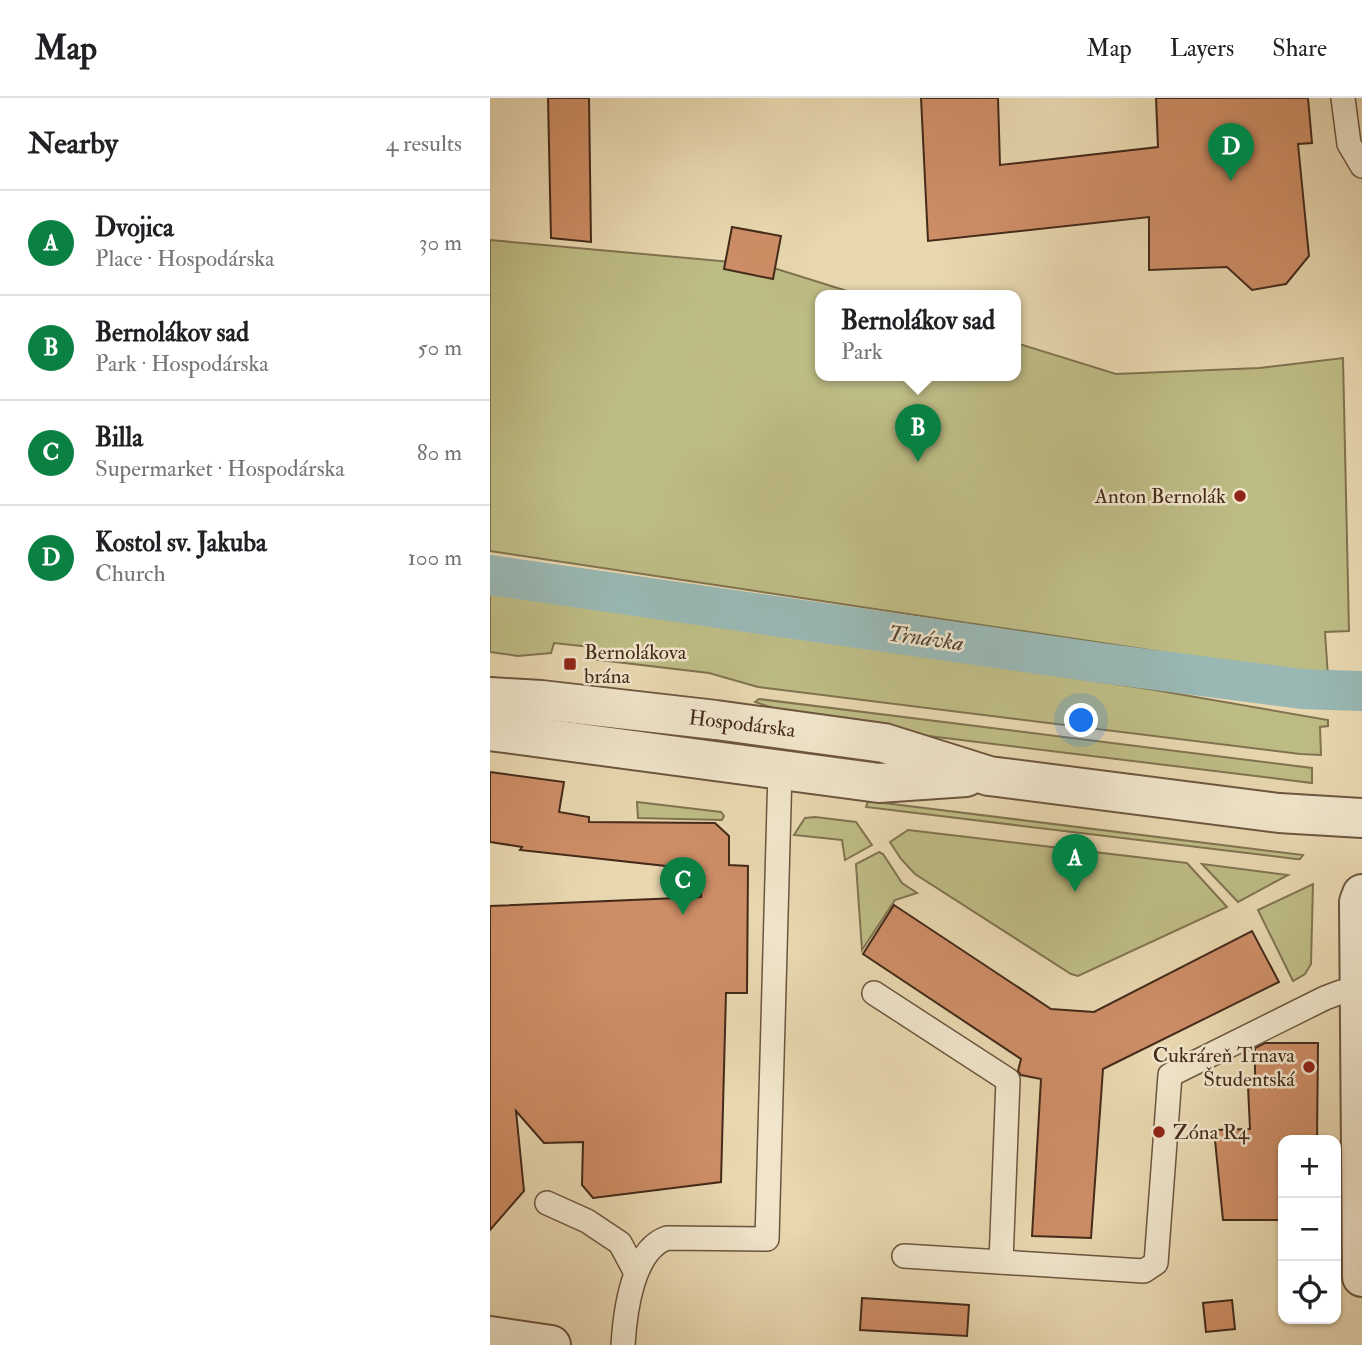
<!DOCTYPE html>
<html lang="en">
<head>
<meta charset="utf-8">
<style>
	:root { --surface:#fff; --page:#f2f2f2; --text:#202124; --muted:#757577; --line:#e0e0e0; --accent:#0b8043 }
	body { margin:0; font-family:"IM FELL Double Pica",serif; background:var(--page); color:var(--text) }
	.controls { position:absolute; right:21px; bottom:21px; display:grid; overflow:hidden; border-radius:14px; box-shadow:0 2px 5px #0004 }
	.controls button { width:63px; height:63px; display:grid; place-items:center; padding:0; border:0; border-bottom:2px solid var(--line); background:var(--surface); color:var(--text); font:35px sans-serif }
	.you { position:absolute; left:592px; top:623px; width:24px; height:24px; margin:-18px; border:5px solid #fff; border-radius:50%; background:#1a73e8; box-shadow:0 0 0 10px #1a73e833 }
	.badge { display:grid; place-items:center; width:46px; height:46px; border-radius:50%; background:var(--accent); color:#fff; font-size:23px; font-weight:700 }
	.pin { position:absolute; translate:-50% -58px; filter:drop-shadow(0 2px 4px #0008) }
	.pin::after { content:''; position:absolute; top:37px; width:24px; height:21px; background:inherit; clip-path:polygon(0 0,100% 0,50% 100%) }
	.popup { position:absolute; left:325px; top:192px; width:206px; height:91px; box-sizing:border-box; display:grid; place-content:center; border-radius:14px; background:var(--surface); filter:drop-shadow(0 2px 5px #0005); font-size:23px; white-space:nowrap; color:var(--muted) }
	.popup b { font-size:26px; color:var(--text) }
	.popup::after { content:''; position:absolute; left:50%; top:100%; margin-left:-14px; border:14px solid transparent; border-top-color:var(--surface) }
	.list { margin:0; padding:0; list-style:none }
	h2 { display:flex; justify-content:space-between; align-items:center; height:91px; margin:0; padding:0 28px; font-size:30px }
	h2 small { font-size:23px; font-weight:400; color:var(--muted) }
	.list li { display:grid; grid-template-columns:46px 1fr auto; gap:21px; align-items:center; box-sizing:border-box; height:105px; padding:0 28px; border-top:2px solid var(--line) }
	.list b { display:block; font-size:26px; white-space:nowrap }
	.list p { margin:0; font-size:23px; white-space:nowrap; color:var(--muted) }
	.list em { font-size:23px; font-style:normal; color:var(--muted) }
	.icon { flex:none; width:38px; height:38px; fill:none; stroke:currentColor; stroke-width:2; stroke-linecap:round; stroke-linejoin:round }
	.map { position:relative; flex:none; width:872px; height:1247px; overflow:hidden }
	header { display:flex; align-items:center; gap:42px; box-sizing:border-box; height:98px; padding:0 35px; background:var(--surface); border-bottom:2px solid var(--line) }
	header strong { font-size:33px }
	nav { display:flex; gap:38px; margin-inline-start:auto; font-size:24px }
	main { display:flex }
	aside { flex:1; background:var(--surface) }
	.map>svg:first-child { display:block }
	.green { fill:#bebc85; stroke:#817350; stroke-width:2 }
	.lines { fill:none; stroke-linecap:round; stroke-linejoin:round }
	.canal { stroke:#99b8b4; stroke-width:40 }
	.building { fill:#cd8d66; stroke:#442a1a; stroke-width:2 }
	.service-casing { stroke:#6d553f; stroke-width:26 }
	.minor-casing { stroke:#6d553f; stroke-width:42 }
	.tertiary-casing { stroke:#6d553f; stroke-width:42 }
	.service { stroke:#f0e5cb; stroke-width:23 }
	.minor { stroke:#f0e5cb; stroke-width:38 }
	.tertiary { stroke:#f0e5cb; stroke-width:38 }
	.poi-dot { fill:#8f2418; stroke:#f0e5cb; stroke-width:2.5 }
	.labels { text-anchor:middle; dominant-baseline:central; stroke-width:5; stroke-linejoin:round; paint-order:stroke }
	.poi-label { font-size:21px; fill:#442a1a; stroke:#f0e5cb; text-anchor:end }
	.street-label { font-size:21px; fill:#442a1a; stroke:#f0e5cb }
	.water-label { font-size:23px; font-style:italic; fill:#554639; stroke:#f0e5cb }
</style>
</head>
<body>
<header>
<strong>Map</strong>
<nav><a>Map</a><a>Layers</a><a>Share</a></nav>
</header>
<main>
<aside>
<h2>Nearby<small>4 results</small></h2>
<ul class="list">
<li><span class="badge">A</span><div><b>Dvojica</b><p>Place · Hospodárska</p></div><em>30 m</em></li>
<li><span class="badge">B</span><div><b>Bernolákov sad</b><p>Park · Hospodárska</p></div><em>50 m</em></li>
<li><span class="badge">C</span><div><b>Billa</b><p>Supermarket · Hospodárska</p></div><em>80 m</em></li>
<li><span class="badge">D</span><div><b>Kostol sv. Jakuba</b><p>Church</p></div><em>100 m</em></li>
</ul>
</aside>
<div class="map">
<svg width="872" height="1247" viewBox="0 0 872 1247">
	<rect width="100%" height="100%" fill="#e8d7af"/>
	<filter id="stains"><feTurbulence type="fractalNoise" baseFrequency=".00286" numOctaves="4"/><feColorMatrix values="0 0 0 0 .2 0 0 0 0 .09 0 0 0 0 .02 0 0 0 .5 -.17"/></filter>
	<radialGradient id="worn" r=".72"><stop offset=".6" stop-color="#630" stop-opacity="0"/><stop offset="1" stop-color="#630" stop-opacity=".3"/></radialGradient>
	<!-- green -->
	<g class="green">
		<path d="M 0,142 L 274,167 L 373,198 L 330,198 L 330,278 L 526,278 L 526,245 L 626,276 L 769,270 L 853,260 L 859,533 L 835,534 L 838,579 L 0,453 Z"/>
		<path d="M 0,492 L 659,591 L 838,622 L 838,628 L 830,629 L 831,657 L 810,656 L 268,589 L 219,575 L 101,561 L 101,549 L 64,545 L 61,555 L 28,558 L 0,554 Z"/>
		<path d="M 269,601 L 822,670 L 822,685 L 325,624 L 265,604 Z"/>
		<path d="M 378,703 L 813,757 L 810,761 L 806,761 L 376,709 Z"/>
		<path d="M 147,704 L 231,714 L 234,718 L 232,722 L 148,720 Z"/>
		<path d="M 325,719 L 366,724 L 382,747 L 355,762 L 352,742 L 304,737 L 315,720 Z"/>
		<path d="M 418,732 L 697,765 L 737,809 L 588,878 L 581,876 L 425,776 L 411,761 L 400,744 Z"/>
		<path d="M 389,754 L 393,756 L 412,785 L 427,795 L 405,802 L 372,852 L 366,766 Z"/>
		<path d="M 712,766 L 798,777 L 748,804 Z"/>
		<path d="M 823,786 L 821,866 L 815,876 L 803,883 L 768,812 Z"/>
	</g>
	<g class="lines">
		<!-- canal -->
		<path class="canal" d="M 0,477 L 611,565 L 812,591 L 872,593"/>
	</g>
	<!-- building -->
	<g class="building">
		<path d="M 58,0 L 99,0 L 101,144 L 61,140 Z"/>
		<path d="M 431,0 L 508,0 L 510,67 L 668,49 L 666,0 L 818,0 L 822,45 L 808,46 L 819,158 L 796,186 L 762,192 L 737,169 L 659,172 L 659,119 L 438,143 Z"/>
		<path d="M 242,129 L 291,138 L 283,181 L 234,171 Z"/>
		<path d="M 0,674 L 74,684 L 69,714 L 99,719 L 99,724 L 225,725 L 239,738 L 239,767 L 258,768 L 257,895 L 236,895 L 231,1084 L 103,1100 L 92,1087 L 93,1044 L 54,1045 L 26,1013 L 34,1093 L 0,1132 L 0,808 L 211,799 L 212,772 L 30,752 L 32,749 L 0,744 Z"/>
		<path d="M 404,807 L 561,911 L 604,914 L 762,833 L 789,884 L 613,971 L 601,1140 L 542,1138 L 551,981 L 531,977 L 528,973 L 531,961 L 373,856 Z"/>
		<path d="M 775,945 L 828,945 L 827,1042 L 793,1042 L 793,1122 L 733,1122 L 724,1032 L 760,1031 L 758,988 L 765,988 L 765,950 Z"/>
		<path d="M 372,1200 L 479,1207 L 477,1238 L 370,1232 Z"/>
		<path d="M 742,1202 L 745,1231 L 716,1234 L 713,1205 Z"/>
	</g>
	<g class="lines">
		<!-- service casing -->
		<g class="service-casing">
			<g id="service">
				<path d="M 853,0 L 859,46 L 872,68"/>
				<path d="M 384,895 L 518,982 L 511,1164"/>
				<path d="M 57,1105 L 97,1123 L 130,1145 L 146,1175"/>
				<path d="M 414,1158 L 654,1173 L 666,1165 L 680,977 L 835,900 L 851,894 L 868,894"/>
				<path d="M 133,1247 C 135,1215 142,1152 177,1140 L 277,1141 L 290,672"/>
			</g>
		</g>
		<!-- minor casing -->
		<g class="minor-casing">
			<g id="minor">
				<path d="M 872,796 L 869,804 L 872,1179"/>
				<path d="M 0,1238 L 61,1247"/>
			</g>
		</g>
		<!-- tertiary casing -->
		<g class="tertiary-casing">
			<g id="tertiary">
				<path d="M 0,599 L 51,602 L 226,622 L 394,645 L 499,678 L 789,715 L 872,720"/>
				<path d="M 0,633 L 389,685 L 476,679"/>
			</g>
		</g>
		<!-- service -->
		<use href="#service" class="service"/>
		<!-- minor -->
		<use href="#minor" class="minor"/>
		<!-- tertiary -->
		<use href="#tertiary" class="tertiary"/>
	</g>
	<!-- markers -->
	<g class="poi-dot">
		<circle cx="750" cy="398" r="7"/>
		<rect x="73" y="559" width="14" height="14" rx="3.5"/>
		<circle cx="819" cy="969" r="7"/>
		<circle cx="669" cy="1034" r="7"/>
	</g>
	<g class="labels">
		<!-- poi labels -->
		<g class="poi-label">
			<text x="736" y="398">Anton Bernolák</text>
			<text x="94" y="554" text-anchor="start">Bernolákova<tspan x="94" dy="24">brána</tspan></text>
			<text x="805" y="957">Cukráreň Trnava<tspan x="805" dy="24">Študentská</tspan></text>
			<text x="683" y="1034" text-anchor="start">Zóna R4</text>
		</g>
		<!-- street labels -->
		<g class="street-label">
			<text transform="translate(252 626) rotate(7)">Hospodárska</text>
		</g>
		<!-- water labels -->
		<g class="water-label">
			<text transform="translate(436 540) rotate(8)">Trnávka</text>
		</g>
	</g>
	<rect width="100%" height="100%" filter="url(#stains)"/>
	<rect width="100%" height="100%" fill="url(#worn)"/>
</svg>
<div class="controls">
<button>+</button>
<button>−</button>
<button><svg class="icon" aria-label="locate" viewBox="0 0 24 24"><circle cx="12" cy="12" r="6"/><path d="M12 2v4M12 18v4M2 12h4M18 12h4"/></svg></button>
</div>
<div class="you"></div>
<div class="pin badge" style="left:585px;top:794px">A</div>
<div class="pin badge" style="left:428px;top:364px">B</div>
<div class="popup"><b>Bernolákov sad</b>Park</div>
<div class="pin badge" style="left:193px;top:817px">C</div>
<div class="pin badge" style="left:741px;top:83px">D</div>
</div>
</main>
</body>
</html>
